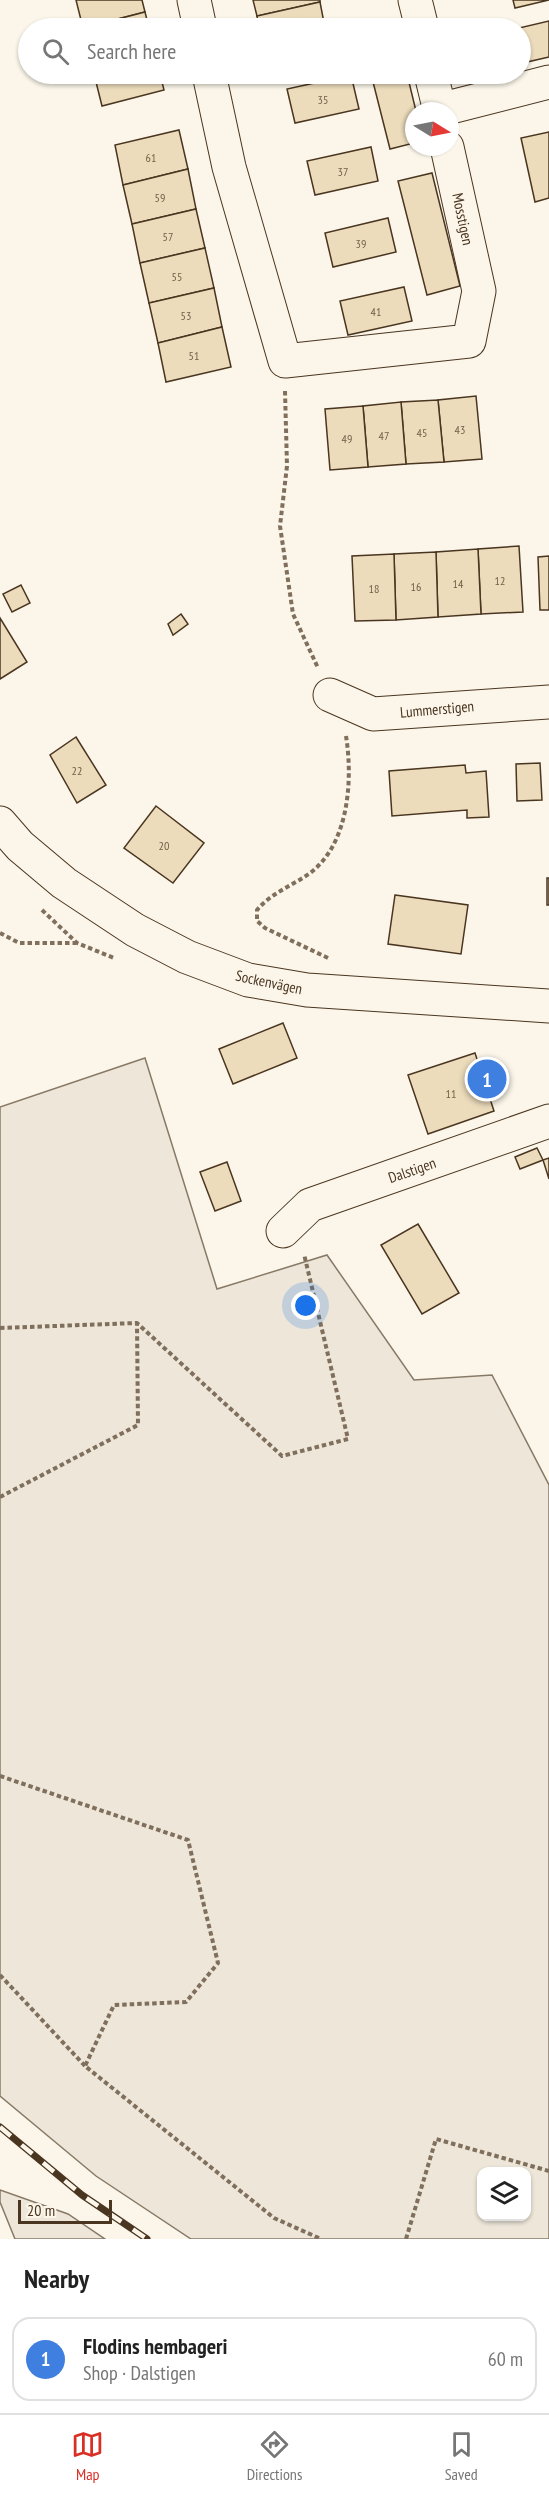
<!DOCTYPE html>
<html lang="en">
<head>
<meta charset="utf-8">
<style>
	:root { --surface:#fff; --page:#f2f2f2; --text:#222; --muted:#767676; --line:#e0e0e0; --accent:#d93025 }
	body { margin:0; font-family:"PT Sans Narrow",sans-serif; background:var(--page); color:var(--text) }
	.controls { position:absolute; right:18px; bottom:18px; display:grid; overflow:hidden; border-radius:12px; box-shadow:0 2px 4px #0004 }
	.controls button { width:54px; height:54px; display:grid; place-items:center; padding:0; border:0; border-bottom:2px solid var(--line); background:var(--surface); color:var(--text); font:30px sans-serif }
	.compass { position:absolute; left:405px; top:102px; width:54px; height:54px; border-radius:50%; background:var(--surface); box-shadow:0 2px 4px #0004; rotate:100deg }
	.scale { position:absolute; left:18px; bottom:15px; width:94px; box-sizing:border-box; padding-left:6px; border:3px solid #4a3520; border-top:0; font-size:16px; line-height:21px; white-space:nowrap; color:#4a3520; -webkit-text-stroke:4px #fbf6e9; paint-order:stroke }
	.you { position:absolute; left:306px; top:1306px; width:21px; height:21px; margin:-15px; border:4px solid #fff; border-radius:50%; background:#1a73e8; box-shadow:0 0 0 9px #1a73e833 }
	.badge { display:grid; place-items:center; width:39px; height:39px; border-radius:50%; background:var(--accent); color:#fff; font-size:20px; font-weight:700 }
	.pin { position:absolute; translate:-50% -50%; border:3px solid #fff; box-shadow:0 2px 6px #0006 }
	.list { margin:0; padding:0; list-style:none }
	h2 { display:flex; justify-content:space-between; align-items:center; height:78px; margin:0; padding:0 24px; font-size:26px }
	h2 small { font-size:20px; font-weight:400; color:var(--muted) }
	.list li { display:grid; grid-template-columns:39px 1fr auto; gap:18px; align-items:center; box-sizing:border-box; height:84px; margin:0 12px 12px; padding:0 12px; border:2px solid var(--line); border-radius:18px }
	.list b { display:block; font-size:22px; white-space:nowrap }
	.list p { margin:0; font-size:20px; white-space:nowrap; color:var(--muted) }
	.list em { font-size:20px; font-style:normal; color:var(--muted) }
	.icon { flex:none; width:33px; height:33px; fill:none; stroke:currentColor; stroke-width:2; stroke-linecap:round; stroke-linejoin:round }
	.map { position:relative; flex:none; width:549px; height:2239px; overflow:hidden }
	.search { position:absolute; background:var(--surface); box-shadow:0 2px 4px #0004; left:18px; right:18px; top:18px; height:66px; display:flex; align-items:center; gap:15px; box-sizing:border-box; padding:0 21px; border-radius:33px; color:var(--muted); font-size:22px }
	.sheet { height:174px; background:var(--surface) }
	nav { display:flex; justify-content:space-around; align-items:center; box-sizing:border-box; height:84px; border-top:2px solid var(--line); background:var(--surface); font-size:16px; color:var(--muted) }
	nav a { display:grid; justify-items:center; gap:3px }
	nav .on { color:var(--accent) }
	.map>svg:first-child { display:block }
	.green { fill:#ede6d9; stroke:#887966; stroke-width:1.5; fill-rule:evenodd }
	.building { fill:#ecdcbc; stroke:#4a3520; stroke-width:1.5 }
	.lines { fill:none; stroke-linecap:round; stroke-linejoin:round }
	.minor-casing { stroke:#4a3520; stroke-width:35 }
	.path { stroke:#7f6f5c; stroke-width:4; stroke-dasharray:4.5 3; stroke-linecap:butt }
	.minor { stroke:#fbf6e9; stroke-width:33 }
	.rail-casing { stroke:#4a3520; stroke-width:7 }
	.rail { stroke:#fbf6e9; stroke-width:4.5; stroke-dasharray:14; stroke-linecap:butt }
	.labels { text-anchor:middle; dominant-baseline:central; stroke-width:4.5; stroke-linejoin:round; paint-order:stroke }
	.number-label { font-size:12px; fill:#725f47 }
	.street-label { font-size:15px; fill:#4a3520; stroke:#fbf6e9 }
</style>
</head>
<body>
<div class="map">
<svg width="549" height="2239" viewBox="0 0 549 2239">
	<rect width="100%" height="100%" fill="#fbf6e9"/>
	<!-- green -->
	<g class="green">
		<path d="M 145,1058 L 217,1289 L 327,1255 L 414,1380 L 492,1375 L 549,1485 L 549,2239 L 191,2239 L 96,2176 L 0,2096 L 0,1107 ZM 482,2172 L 526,2172 L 526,2216 L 482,2216 Z"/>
		<path d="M 0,2190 L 68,2214 L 105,2239 L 15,2239 L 0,2202 Z"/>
	</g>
	<!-- building -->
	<g class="building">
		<path d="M 76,0 L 142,0 L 145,12 L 83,28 Z"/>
		<path d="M 253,0 L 320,0 L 320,2 L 257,16 Z"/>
		<path d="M 513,0 L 549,0 L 515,8 Z"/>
		<path d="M 320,2 L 325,28 L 259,28 L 257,16 Z"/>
		<path d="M 145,12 L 149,28 L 83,28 Z"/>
		<path d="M 549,21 L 549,57 L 527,62 L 519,28 Z"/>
		<path d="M 94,74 L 160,74 L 164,90 L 102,106 Z"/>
		<path d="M 371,74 L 407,74 L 416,111 L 414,111 L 414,143 L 390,149 Z"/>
		<path d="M 351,75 L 359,109 L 295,123 L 287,89 Z"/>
		<path d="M 179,130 L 188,169 L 123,185 L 115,145 Z"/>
		<path d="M 549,132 L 549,198 L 535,202 L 521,138 Z"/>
		<path d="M 371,147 L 378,181 L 315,195 L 307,161 Z"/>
		<path d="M 188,169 L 196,209 L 132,224 L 123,185 Z"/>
		<path d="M 432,173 L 460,286 L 427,295 L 398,181 Z"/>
		<path d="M 196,209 L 205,248 L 140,263 L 132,224 Z"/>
		<path d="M 388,218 L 396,252 L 333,267 L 325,233 Z"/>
		<path d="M 205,248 L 214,288 L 149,303 L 140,263 Z"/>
		<path d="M 404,287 L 412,321 L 348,335 L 340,301 Z"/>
		<path d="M 214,288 L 222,327 L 158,343 L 149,303 Z"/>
		<path d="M 222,327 L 231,367 L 166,382 L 158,343 Z"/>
		<path d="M 476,396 L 482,459 L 444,462 L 438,400 Z"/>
		<path d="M 438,400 L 444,462 L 406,464 L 401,402 Z"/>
		<path d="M 401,402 L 406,464 L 368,467 L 363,406 Z"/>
		<path d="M 363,406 L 368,467 L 330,470 L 325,409 Z"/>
		<path d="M 519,546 L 523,612 L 481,614 L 478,549 Z"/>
		<path d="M 478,549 L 481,614 L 438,617 L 436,552 Z"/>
		<path d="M 436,552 L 438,617 L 396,620 L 394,554 Z"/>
		<path d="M 394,554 L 396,620 L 355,621 L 352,556 Z"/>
		<path d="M 549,556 L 549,610 L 540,610 L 538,557 Z"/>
		<path d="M 21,585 L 30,603 L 12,612 L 3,594 Z"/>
		<path d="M 181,614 L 188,624 L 173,635 L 168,624 Z"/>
		<path d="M 0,618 L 27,662 L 0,679 Z"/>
		<path d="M 76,737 L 106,785 L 77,803 L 50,755 Z"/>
		<path d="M 540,763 L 542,800 L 517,801 L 516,764 Z"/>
		<path d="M 465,765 L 466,773 L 486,771 L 489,817 L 467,818 L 467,810 L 392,816 L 389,771 Z"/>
		<path d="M 156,806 L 204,843 L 173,883 L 124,848 Z"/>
		<rect x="547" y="878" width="2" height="27"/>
		<path d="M 395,895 L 468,905 L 461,954 L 388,944 Z"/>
		<path d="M 283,1023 L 297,1058 L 233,1084 L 219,1049 Z"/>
		<path d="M 475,1053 L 494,1111 L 428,1134 L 408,1075 Z"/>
		<path d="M 537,1148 L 543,1160 L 520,1169 L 515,1157 Z"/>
		<path d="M 549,1158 L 549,1179 L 543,1160 Z"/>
		<path d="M 227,1162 L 241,1201 L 215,1211 L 200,1172 Z"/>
		<path d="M 418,1224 L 459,1293 L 422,1314 L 381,1245 Z"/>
	</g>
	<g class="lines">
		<!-- minor casing -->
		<g class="minor-casing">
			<g id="minor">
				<path d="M 194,0 L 200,28"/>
				<path d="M 415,0 L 422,28"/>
				<path d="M 209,74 L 229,167 L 285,361 L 469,341 L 479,291 L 447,147"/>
				<path d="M 431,74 L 440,111"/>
				<path d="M 439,110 L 549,82"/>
				<path d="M 330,695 L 373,714 L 549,702"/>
				<path d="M 0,823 L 20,846 L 64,883 L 135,930 L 187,957 L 248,980 L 307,990 L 549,1006"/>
				<path d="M 283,1231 L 310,1205 L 549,1121"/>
			</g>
		</g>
		<!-- path -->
		<g class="path">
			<path d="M 285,391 L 287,466 L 280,526 L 293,614 L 318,668"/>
			<path d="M 42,910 L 77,943 L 114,958"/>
			<path d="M 0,933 L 19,943 L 76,943"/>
			<path d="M 328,958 L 265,928 L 257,921 L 257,910 C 271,893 292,886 310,873 C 349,844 353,780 346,736"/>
			<path d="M 0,1328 L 137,1323 L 282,1456 L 348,1439 L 304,1254"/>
			<path d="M 0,1497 L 138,1425 L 137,1323"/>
			<path d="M 0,1776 L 188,1840 L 218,1963 L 186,2002 L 114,2005 L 85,2066 L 274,2218 L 321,2239"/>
			<path d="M 0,1975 L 85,2066"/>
			<path d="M 406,2239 L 436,2139 L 549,2171"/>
		</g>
		<!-- minor -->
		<use href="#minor" class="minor"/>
		<!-- rail casing -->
		<g class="rail-casing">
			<path id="rail" d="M 0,2127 L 82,2195 L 147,2239"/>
		</g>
		<!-- rail -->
		<use href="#rail" class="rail"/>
	</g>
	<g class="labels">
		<!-- number labels -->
		<g class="number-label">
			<text x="323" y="99">35</text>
			<text x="151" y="157">61</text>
			<text x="343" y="171">37</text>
			<text x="160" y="197">59</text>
			<text x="168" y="236">57</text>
			<text x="361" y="243">39</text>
			<text x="177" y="276">55</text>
			<text x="376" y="311">41</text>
			<text x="186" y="315">53</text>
			<text x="194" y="355">51</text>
			<text x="460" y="429">43</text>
			<text x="422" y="432">45</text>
			<text x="384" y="435">47</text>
			<text x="347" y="438">49</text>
			<text x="500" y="580">12</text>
			<text x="458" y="583">14</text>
			<text x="416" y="586">16</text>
			<text x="374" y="588">18</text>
			<text x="77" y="770">22</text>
			<text x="164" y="845">20</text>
			<text x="451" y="1093">11</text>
		</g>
		<!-- street labels -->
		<g class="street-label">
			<text transform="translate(463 219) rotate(78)">Mosstigen</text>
			<text transform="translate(437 709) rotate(-5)">Lummerstigen</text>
			<text transform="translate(269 982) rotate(12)">Sockenvägen</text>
			<text transform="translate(412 1170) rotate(-19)">Dalstigen</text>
		</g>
	</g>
</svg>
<div class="controls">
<button><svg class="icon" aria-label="layers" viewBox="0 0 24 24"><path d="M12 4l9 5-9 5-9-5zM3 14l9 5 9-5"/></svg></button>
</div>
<svg class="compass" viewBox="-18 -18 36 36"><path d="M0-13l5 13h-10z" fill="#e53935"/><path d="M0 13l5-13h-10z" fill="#767676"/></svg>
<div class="scale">20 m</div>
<div class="you"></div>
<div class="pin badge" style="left:487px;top:1079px;background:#3f7fe0">1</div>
<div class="search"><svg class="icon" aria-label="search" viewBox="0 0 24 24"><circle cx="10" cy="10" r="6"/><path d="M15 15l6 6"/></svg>Search here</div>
</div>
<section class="sheet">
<h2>Nearby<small></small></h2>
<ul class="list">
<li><span class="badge" style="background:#3f7fe0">1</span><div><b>Flodins hembageri</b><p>Shop · Dalstigen</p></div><em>60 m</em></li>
</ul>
</section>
<nav>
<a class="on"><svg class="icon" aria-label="map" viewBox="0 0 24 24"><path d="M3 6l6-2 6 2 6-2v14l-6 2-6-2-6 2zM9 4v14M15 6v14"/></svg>Map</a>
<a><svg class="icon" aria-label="directions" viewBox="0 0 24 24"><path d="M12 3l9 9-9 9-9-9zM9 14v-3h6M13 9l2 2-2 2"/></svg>Directions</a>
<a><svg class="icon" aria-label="saved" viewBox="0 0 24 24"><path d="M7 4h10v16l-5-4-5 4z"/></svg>Saved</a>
</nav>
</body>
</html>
